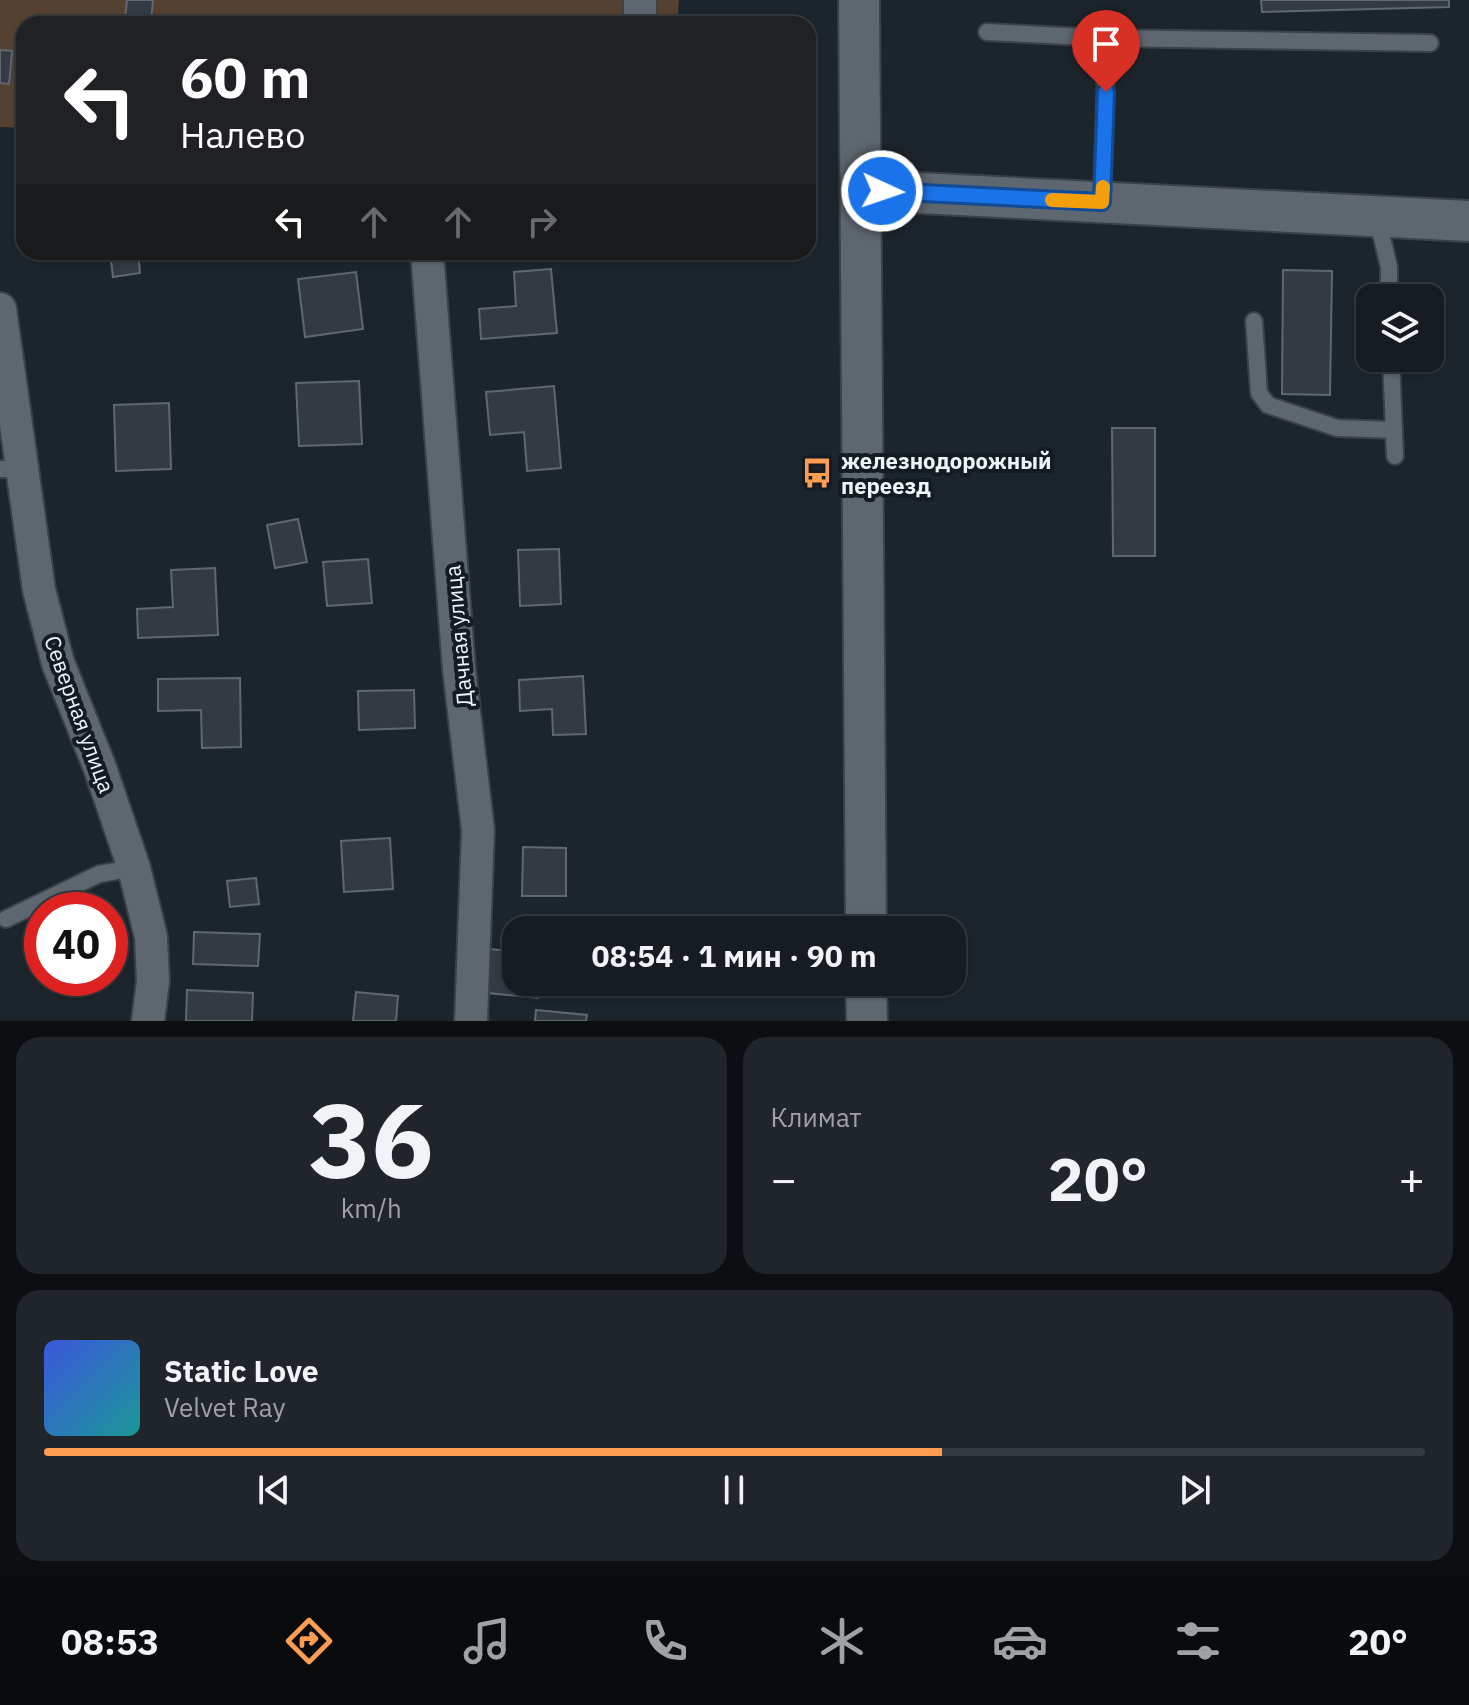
<!DOCTYPE html>
<html lang="ru">
<head>
<meta charset="utf-8">
<style>
	body { margin:0; font-family:"IBM Plex Sans",sans-serif; background:#1f252a; color:#f1f3f6; height:100vh; display:flex; flex-direction:column; font-size:30px; white-space:nowrap }
	* { box-sizing:border-box; margin:0 }
	p { font-size:26px; color:#9ea1a5 }
	.icon { flex:none; width:44px; height:44px; fill:none; stroke:currentColor; stroke-width:2; stroke-linecap:round; stroke-linejoin:round }
	.map { position:relative; height:1021px; overflow:hidden }
	.drawer { display:flex; flex-direction:column; gap:16px; padding:16px; background:#0c0f12; flex:1 }
	.drawer>* { flex:none }
	.hud { position:absolute; left:16px; top:16px; width:800px; height:244px; border-radius:24px; box-shadow:0 2px 6px #0004,0 0 0 2px #353a3f; background:#202124; color:#fff; overflow:hidden }
	.fabs { position:absolute; left:1356px; top:284px; display:grid; gap:16px }
	.fabs a { display:grid; place-items:center; width:88px; height:88px; border-radius:16px; background:#161c21; box-shadow:0 2px 6px #0004,0 0 0 2px #353a3f; font-size:40px }
	.speed { position:absolute; left:24px; top:892px; display:flex; gap:16px; font-size:40px; font-weight:700; text-align:center }
	.speed>* { display:grid; place-content:center; width:104px; height:104px; border-radius:50%; background:#161c21; box-shadow:0 2px 6px #0004,0 0 0 2px #353a3f; line-height:1 }
	.speed .limit { border:12px solid #d22; background:#fff; color:#111 }
	.pin { position:absolute; display:grid; place-items:center; width:68px; height:68px; color:#fff; margin:-82px -34px; border-radius:50% 50% 50% 0; rotate:-45deg; box-shadow:0 0 8px #0007 }
	.pin .icon { rotate:45deg }
	.me { position:absolute; width:88px; margin:-44px; rotate:93deg; stroke-linejoin:round; filter:drop-shadow(0 0 6px #0008) }
	.turn { display:flex; align-items:center; gap:28px; height:168px; padding:0 32px; font-size:36px }
	.turn .icon { width:104px; height:104px; stroke-width:2.5 }
	.turn b { display:block; font-size:56px; line-height:68px }
	.lanes { display:flex; align-items:center; height:76px; padding:0 32px; background:#0003; justify-content:center; gap:40px; direction:ltr }
	.lanes .off { opacity:.35 }
	.big { font-size:60px; font-weight:700; line-height:1.1 }
	.drawer .widget { flex:1; display:flex; flex-direction:column; justify-content:center; gap:12px; min-width:0; padding:0 28px; border-radius:24px; background:#1f252a }
	.drawer .dial { align-items:center; gap:0 }
	.dial b { font-size:104px; line-height:1 }
	.song { display:flex; align-items:center; gap:24px }
	.cover { width:96px; height:96px; border-radius:12px; background:linear-gradient(135deg,hsl(230 70% 55%),hsl(180 70% 35%)) }
	.played { height:8px; border-radius:4px; background:linear-gradient(90deg,#fc9d52 65%,#353a3f 65%) }
	.keys { display:flex; justify-content:space-around; direction:ltr }
	.heat { display:flex; justify-content:space-between; align-items:center; font-size:44px; direction:ltr }
	.drawer .tiles { flex:1; display:grid; gap:16px; grid-template-columns:1fr 1fr }
	.widget:last-child { grid-column:span 2 }
	.trip { position:absolute; left:502px; top:916px; width:464px; height:80px; border-radius:24px; background:#161c21; box-shadow:0 2px 6px #0004,0 0 0 2px #353a3f; font-weight:700; line-height:80px; text-align:center }
	.menu { display:flex; height:128px; justify-content:space-around; align-items:center; background:#090b0d; color:#9ea1a5 }
	.menu .icon { width:56px; height:56px }
	.menu .current { color:#fc9d52 }
	.menu b { font-size:36px; color:#f1f3f6 }
	.map>svg:first-child { display:block }
	.green { fill:#564131 }
	.building { fill:#333a43; stroke:#5f6771; stroke-width:2 }
	.lines { fill:none; stroke-linecap:round; stroke-linejoin:round }
	.service-casing { stroke:#3a4147; stroke-width:20 }
	.minor-casing { stroke:#3a4147; stroke-width:36 }
	.tertiary-casing { stroke:#3a4147; stroke-width:44 }
	.service { stroke:#5e666f; stroke-width:16 }
	.minor { stroke:#5e666f; stroke-width:32 }
	.tertiary { stroke:#5e666f; stroke-width:40 }
	.route-casing { stroke:#114b97; stroke-width:20 }
	.route { stroke:#1a73e8; stroke-width:14 }
	.slow { stroke:#f59e0b; stroke-width:14 }
	.labels { text-anchor:middle; dominant-baseline:central; stroke-width:8; stroke-linejoin:round; paint-order:stroke }
	.poi-label { font-size:22px; font-weight:bold; fill:#eff4f9; stroke:#141b23; text-anchor:start }
	.street-label { font-size:22px; fill:#eff4f9; stroke:#141b23 }
</style>
</head>
<body>
<div class="map">
<svg width="1469" height="1021" viewBox="0 0 1469 1021">
	<rect width="100%" height="100%" fill="#1d252c"/>
	<path class="green" d="M0 0H679L677 24H24V128L0 127Z"/>
	<g class="building">
		<path d="M127 0H153L151 21 125 19Z"/>
		<path d="M1261 0H1449V7L1262 12Z"/>
		<path d="M0 50 12 51 9 84 0 83Z"/>
		<path d="M17 184H24V206L16 205Z"/>
		<path d="M110 252H138L140 273 113 277Z"/>
		<path d="M200 252H271L200 255Z"/>
		<path d="M551 269 557 333 481 339 479 309 516 306 514 272Z"/>
		<path d="M1283 270 1332 271 1330 395 1282 394Z"/>
		<path d="M356 272 363 329 305 337 298 279Z"/>
		<path d="M359 381 362 444 299 446 296 383Z"/>
		<path d="M554 386 561 468 527 471 524 432 490 435 486 392Z"/>
		<path d="M169 403 171 469 116 471 114 405Z"/>
		<path d="M1112 428H1155V556H1113Z"/>
		<path d="M298 519 307 562 275 568 267 525Z"/>
		<path d="M559 549 561 604 520 606 518 550Z"/>
		<path d="M368 559 372 603 327 606 323 562Z"/>
		<path d="M215 568 218 635 138 638 137 609 173 607 171 570Z"/>
		<path d="M583 676 586 734 553 735 552 709 520 711 519 680Z"/>
		<path d="M240 678 241 747 202 748 201 710 158 711V679Z"/>
		<path d="M414 690 415 728 359 730 358 691Z"/>
		<path d="M390 838 393 889 344 892 341 841Z"/>
		<path d="M523 847 566 848V896H522Z"/>
		<path d="M256 878 259 904 230 907 227 881Z"/>
		<path d="M194 932 260 934 258 966 193 964Z"/>
		<path d="M490 949 516 952V982H540L538 998 488 993Z"/>
		<path d="M187 990 253 993 252 1021H186Z"/>
		<path d="M356 992 398 996 396 1021H353Z"/>
		<path d="M536 1010 587 1015 586 1021H535Z"/>
	</g>
	<g class="lines">
		<g class="service-casing">
			<g id="service">
				<path d="M987 32 1107 38 1430 43"/>
				<path d="M1102 201 1107 38"/>
				<path d="M1377 217 1389 267V298"/>
				<path d="M1254 321 1259 393 1268 405 1337 428 1394 430"/>
				<path d="M1391 358 1395 456"/>
				<path d="M0 469 24 470"/>
				<path d="M6 919 99 874 134 868"/>
			</g>
		</g>
		<g class="minor-casing">
			<g id="minor">
				<path d="M640 24V0"/>
				<path d="M427 252 459 669 478 830 471 1021"/>
				<path d="M0 309 39 590 58 663 100 768 134 868 151 937 153 981 148 1021"/>
			</g>
		</g>
		<g class="tertiary-casing">
			<g id="tertiary">
				<path d="M859 0 866 930"/>
				<path d="M860 190 1469 221"/>
				<path d="M866 982 867 1021"/>
			</g>
		</g>
		<use href="#service" class="service"/>
		<use href="#minor" class="minor"/>
		<use href="#tertiary" class="tertiary"/>
	</g>
	<g class="lines">
		<g class="route-casing">
			<path id="route" d="M882 191 1102 202 1106 92"/>
		</g>
		<use href="#route" class="route"/>
		<path class="slow" d="M1052 200 1102 202 1103 187"/>
	</g>
	<defs>
		<g id="bus-bare" transform="scale(2.4)"><path d="M-5-6H5V4H4V6H2V4H-2V6H-4V4H-5ZM-3.5-4V0h7V-4ZM-3.5 1.2v1.5H-2V1.2ZM2 1.2v1.5H3.5V1.2Z" fill="#fc9d52" stroke="#141b23" stroke-width="2.5" paint-order="stroke"/></g>
	</defs>
	<g fill-rule="evenodd">
		<use href="#bus-bare" x="817" y="473"/>
	</g>
	<g class="labels">
		<g class="poi-label">
			<text x="841" y="460">железнодорожный<tspan x="841" dy="25">переезд</tspan></text>
		</g>
		<g class="street-label">
			<text transform="translate(458 636) rotate(-95)">Дачная улица</text>
			<text transform="translate(80 714) rotate(70)">Северная улица</text>
		</g>
	</g>
</svg>
<div class="fabs">
<a><svg class="icon" aria-label="layers" viewBox="0 0 24 24"><path d="M12 4l9 5-9 5-9-5zM3 14l9 5 9-5"/></svg></a>
</div>
<div class="speed"><div class="limit">40</div></div>
<div class="pin" style="left:1106px;top:92px;background:#d93025"><svg class="icon" aria-label="arrive" viewBox="0 0 24 24"><path d="M6 21V4h12l-3 4 3 4H6"/></svg></div>
<svg class="me" style="left:882px;top:191px" viewBox="-20 -20 40 40"><circle r="17" fill="#1a73e8" stroke="#fff" stroke-width="3"/><path d="M0-11L8 9 0 5-8 9z" fill="#fff"/></svg>
<div class="trip">08:54 · 1 мин · 90 m</div>
<div class="hud">
<div class="turn"><svg class="icon" aria-label="left" viewBox="0 0 24 24"><path d="M17 20v-9H6M10 6l-5 5 5 5"/></svg><div><b>60 m</b>Налево</div></div>
<div class="lanes"><svg class="icon" aria-label="left" viewBox="0 0 24 24"><path d="M17 20v-9H6M10 6l-5 5 5 5"/></svg><svg class="icon off" aria-label="ahead" viewBox="0 0 24 24"><path d="M12 20V5M6 11l6-6 6 6"/></svg><svg class="icon off" aria-label="ahead" viewBox="0 0 24 24"><path d="M12 20V5M6 11l6-6 6 6"/></svg><svg class="icon off" aria-label="right" viewBox="0 0 24 24"><path d="M7 20v-9h11M14 6l5 5-5 5"/></svg></div>
</div>
</div>
<section class="drawer">
<div class="tiles">
<div class="widget dial"><b>36</b><p>km/h</p></div>
<div class="widget"><p>Климат</p>
<div class="heat"><a>−</a><b class="big">20°</b><a>+</a></div>
</div>
<div class="widget">
<div class="song"><i class="cover"></i><div><b>Static Love</b><p>Velvet Ray</p></div></div>
<div class="played"></div>
<div class="keys"><svg class="icon" aria-label="previous" viewBox="0 0 24 24"><path d="M18 5L8 12l10 7zM5 5v14"/></svg><svg class="icon" aria-label="pause" viewBox="0 0 24 24"><path d="M8 5v14M16 5v14"/></svg><svg class="icon" aria-label="next" viewBox="0 0 24 24"><path d="M6 5l10 7-10 7zM19 5v14"/></svg></div>
</div>
</div>
</section>
<nav class="menu">
<b>08:53</b>
<svg class="icon current" aria-label="directions" viewBox="0 0 24 24"><path d="M12 3l9 9-9 9-9-9zM9 14v-3h6M13 9l2 2-2 2"/></svg>
<svg class="icon" aria-label="music" viewBox="0 0 24 24"><path d="M9 18V5l10-2v13"/><circle cx="6" cy="18" r="3"/><circle cx="16" cy="16" r="3"/></svg>
<svg class="icon" aria-label="phone" viewBox="0 0 24 24"><path d="M5 4h4l2 5-3 2q2 4 5 5l2-3 5 2v4C11 20 4 13 5 4z"/></svg>
<svg class="icon" aria-label="climate" viewBox="0 0 24 24"><path d="M12 3v18M4 7l16 10M4 17L20 7"/></svg>
<svg class="icon" aria-label="car" viewBox="0 0 24 24"><path d="M5 17H2v-5l4-1 3-4h7l3 4 3 1v5h-3M9 17h6M6 11h13"/><circle cx="7" cy="17" r="2"/><circle cx="17" cy="17" r="2"/></svg>
<svg class="icon" aria-label="filters" viewBox="0 0 24 24"><path d="M4 7h16M4 17h16"/><circle cx="9" cy="7" r="2"/><circle cx="15" cy="17" r="2"/></svg>
<b>20°</b>
</nav>
</body>
</html>
